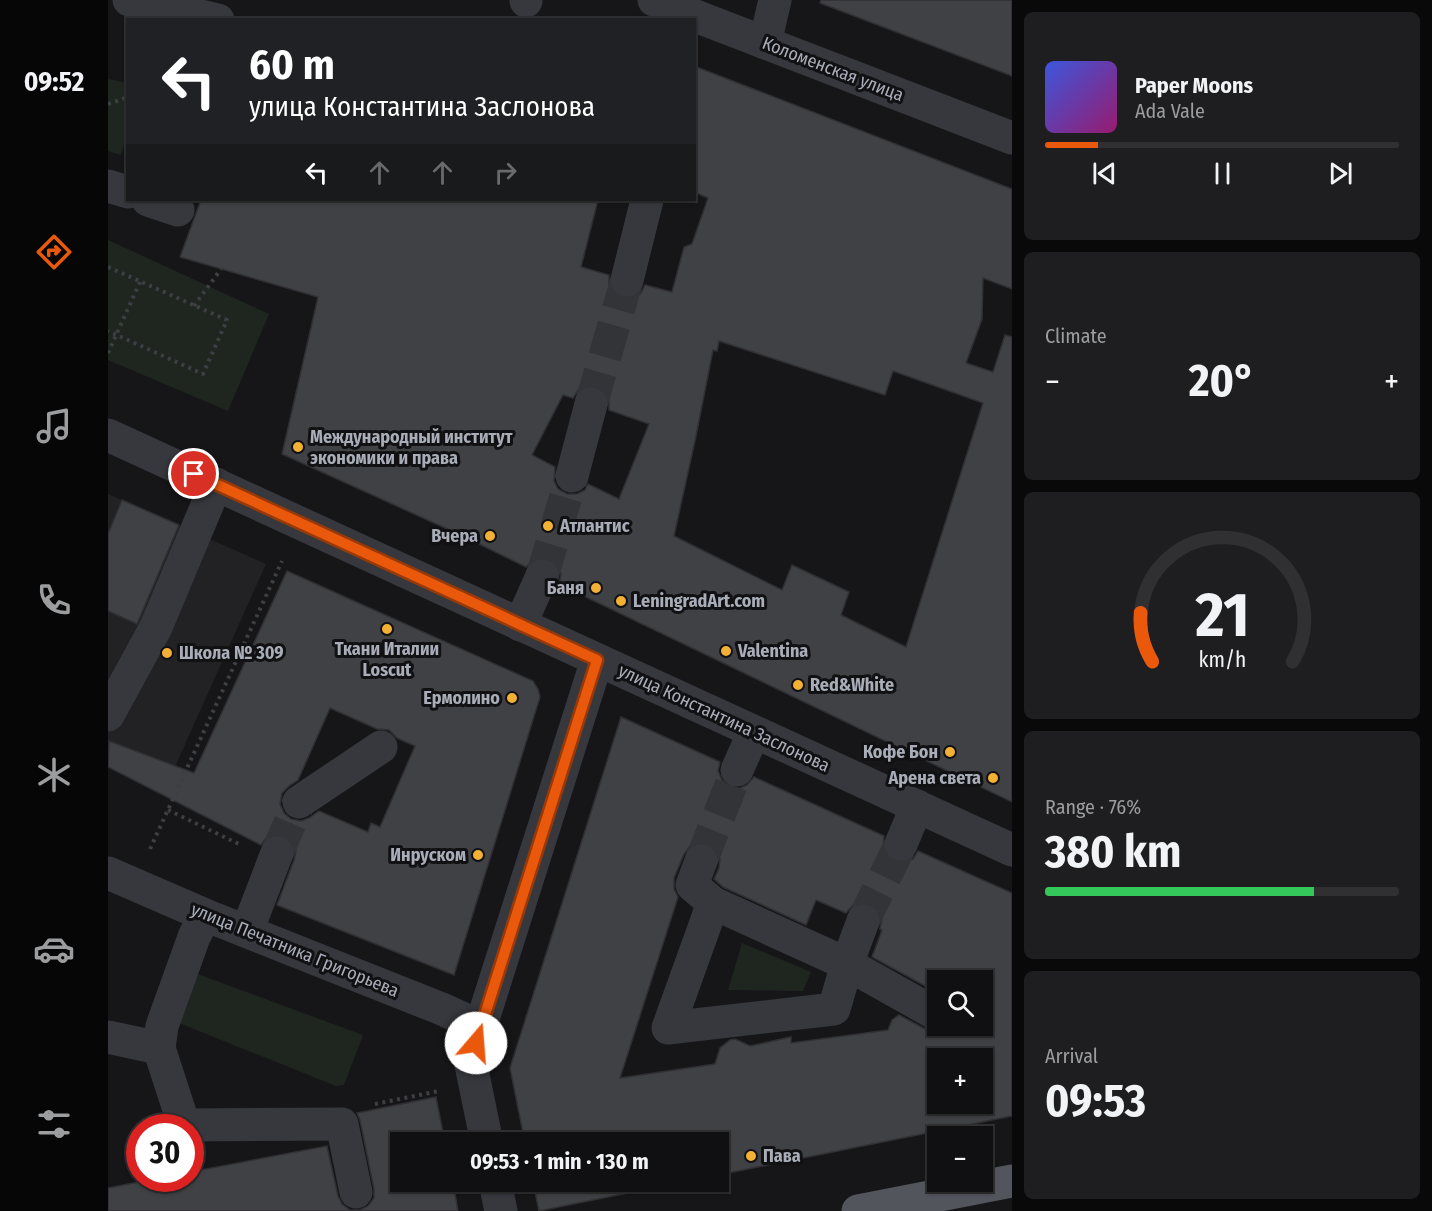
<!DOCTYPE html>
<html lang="en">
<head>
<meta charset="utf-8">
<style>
	body { margin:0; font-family:"Fira Sans Condensed",sans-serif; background:#1e1e20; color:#f1f3f6; height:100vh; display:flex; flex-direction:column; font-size:22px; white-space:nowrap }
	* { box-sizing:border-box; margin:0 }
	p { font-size:20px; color:#9c9d9f }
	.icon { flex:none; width:33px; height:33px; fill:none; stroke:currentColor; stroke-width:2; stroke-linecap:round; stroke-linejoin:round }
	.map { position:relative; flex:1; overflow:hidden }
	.drawer { display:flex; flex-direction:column; gap:12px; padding:12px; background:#09090a; width:420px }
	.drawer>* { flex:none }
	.banner { position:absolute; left:18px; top:18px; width:570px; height:183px; border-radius:0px; box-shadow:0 2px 4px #0004,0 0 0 2px #303032; background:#202124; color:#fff; overflow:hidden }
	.buttons { position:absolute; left:819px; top:970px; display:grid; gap:12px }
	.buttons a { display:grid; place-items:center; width:66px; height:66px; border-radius:0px; background:#101012; box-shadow:0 2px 4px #0004,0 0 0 2px #303032; font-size:30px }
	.speed { position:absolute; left:18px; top:1114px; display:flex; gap:12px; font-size:30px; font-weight:700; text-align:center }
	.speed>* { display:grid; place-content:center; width:78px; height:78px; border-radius:50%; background:#101012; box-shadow:0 2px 4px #0004,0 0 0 2px #303032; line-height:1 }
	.speed .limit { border:9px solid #d22; background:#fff; color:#111 }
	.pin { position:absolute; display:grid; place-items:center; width:51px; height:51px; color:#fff; margin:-26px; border:3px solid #fff; border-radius:50%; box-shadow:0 2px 6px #0007 }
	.me { position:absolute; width:66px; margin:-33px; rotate:18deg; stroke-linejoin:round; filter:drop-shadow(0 0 4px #0008) }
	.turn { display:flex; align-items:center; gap:21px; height:126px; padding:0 24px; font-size:27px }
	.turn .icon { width:78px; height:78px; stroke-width:2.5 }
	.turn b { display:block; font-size:42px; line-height:51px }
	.lanes { display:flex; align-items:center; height:57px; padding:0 24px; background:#0003; justify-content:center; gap:30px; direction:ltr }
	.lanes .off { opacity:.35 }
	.big { font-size:45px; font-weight:700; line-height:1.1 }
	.drawer .card { flex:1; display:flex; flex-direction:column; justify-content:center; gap:9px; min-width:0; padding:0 21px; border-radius:9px; background:#1e1e20 }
	.drawer .dial { align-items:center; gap:0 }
	.dial svg { height:156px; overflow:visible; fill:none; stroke:#303032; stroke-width:7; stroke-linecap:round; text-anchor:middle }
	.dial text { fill:#f1f3f6; stroke:none }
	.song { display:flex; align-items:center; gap:18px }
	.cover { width:72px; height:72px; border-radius:9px; background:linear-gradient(135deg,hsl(230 70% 55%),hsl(320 70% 35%)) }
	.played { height:6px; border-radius:3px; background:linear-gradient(90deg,#ea580c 15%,#303032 15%) }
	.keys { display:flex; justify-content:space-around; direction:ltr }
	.heat { display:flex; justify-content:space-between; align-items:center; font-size:33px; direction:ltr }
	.charge { height:9px; border-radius:4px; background:linear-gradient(90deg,#34c759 76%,#303032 0) }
	.trip { position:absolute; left:282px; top:1132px; width:339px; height:60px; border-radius:0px; background:#101012; box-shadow:0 2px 4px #0004,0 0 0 2px #303032; font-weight:700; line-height:60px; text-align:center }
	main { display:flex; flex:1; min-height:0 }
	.tabs { display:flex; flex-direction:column; width:108px; justify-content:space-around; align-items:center; background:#060607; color:#9c9d9f }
	.tabs .icon { width:42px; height:42px }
	.tabs .current { color:#ea580c }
	.tabs b { font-size:27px; color:#f1f3f6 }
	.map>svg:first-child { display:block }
	.built { fill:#222225 }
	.green { fill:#1e261f }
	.building { fill:#404145; stroke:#303034; stroke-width:1.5; fill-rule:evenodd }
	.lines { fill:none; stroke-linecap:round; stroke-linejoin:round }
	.minor-tunnel { stroke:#333438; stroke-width:33; stroke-dasharray:33 16; stroke-linecap:butt }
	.path { stroke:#3d3f44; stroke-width:4; stroke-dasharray:3 4.5; stroke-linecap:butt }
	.minor { stroke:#37383d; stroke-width:33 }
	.major { stroke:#53555c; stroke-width:33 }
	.route-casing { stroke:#983908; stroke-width:15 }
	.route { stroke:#ea580c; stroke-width:10 }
	.poi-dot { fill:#f2b134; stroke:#111113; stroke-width:2 }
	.labels { text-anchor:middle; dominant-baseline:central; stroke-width:6; stroke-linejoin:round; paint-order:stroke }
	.street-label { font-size:18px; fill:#a8adb8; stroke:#111113 }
	.poi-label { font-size:18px; font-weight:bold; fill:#a8adb8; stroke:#111113; text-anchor:start }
</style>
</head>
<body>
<main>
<nav class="tabs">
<b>09:52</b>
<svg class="icon current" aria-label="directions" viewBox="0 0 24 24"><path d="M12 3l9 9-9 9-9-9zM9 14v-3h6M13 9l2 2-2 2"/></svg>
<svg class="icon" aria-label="music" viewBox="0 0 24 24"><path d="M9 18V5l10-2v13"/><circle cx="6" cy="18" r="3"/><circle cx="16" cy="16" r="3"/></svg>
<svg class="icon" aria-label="phone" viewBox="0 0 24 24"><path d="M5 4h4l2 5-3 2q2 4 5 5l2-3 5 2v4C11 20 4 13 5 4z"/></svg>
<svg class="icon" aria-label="climate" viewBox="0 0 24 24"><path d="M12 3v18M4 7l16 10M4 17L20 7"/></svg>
<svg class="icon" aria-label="car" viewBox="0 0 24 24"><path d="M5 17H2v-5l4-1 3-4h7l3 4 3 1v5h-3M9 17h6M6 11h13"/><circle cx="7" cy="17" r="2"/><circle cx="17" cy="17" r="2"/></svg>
<svg class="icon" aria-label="filters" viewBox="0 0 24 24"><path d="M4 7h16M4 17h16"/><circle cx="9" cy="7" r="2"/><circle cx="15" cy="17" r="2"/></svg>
</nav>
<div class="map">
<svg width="904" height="1211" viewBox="0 0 904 1211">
	<rect width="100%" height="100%" fill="#161618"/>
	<path class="built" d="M0 494 158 564 66 769 3 743 0 751Z"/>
	<g class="green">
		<path d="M0 79 19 83V134L13 155 0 151Z"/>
		<path d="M0 240 161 314 120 411 0 360Z"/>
		<path d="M634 943 703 972 695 991 620 990Z"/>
		<path d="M84 972 255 1035 236 1085 228 1086 66 1021Z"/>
	</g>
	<g class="building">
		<path d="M713 0H904V76L712 3Z"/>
		<path d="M586 66 904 189V289L875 278 874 319 858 363 885 372 897 335 904 337V802L451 584 453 574 449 565 442 559 432 557 424 561 418 567 357 537 174 454 210 297 72 257 93 200H490L473 267 501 275V286L506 293 514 298H525L533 293 537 285 564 292 576 247 584 244 600 198 586 192ZM611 341 777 395 785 371 875 403 798 647 733 615 741 592 684 565 674 590 566 536 588 436 605 350 609 351ZM478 386H487L497 391 501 400V410L541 424 511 499 480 484 477 490 469 494H459L450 489 446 481 447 467 424 455 455 395 465 398 470 390Z"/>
		<path d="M14 500 71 525 29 624 0 611V534Z"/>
		<path d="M179 571 425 681 430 689 432 697 346 975 169 905 186 860 188 851 184 842 176 836 166 835 158 838 153 845 0 767 1 741 86 773ZM222 708 269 729 281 730 289 738 307 746 272 827 263 823 260 832 211 811 201 818 193 821 183 819 176 813 172 804 174 793 181 786 190 780Z"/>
		<path d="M513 717 612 762 610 771 614 780 622 787 630 789 639 785 646 777 776 836 775 847 778 856 785 861 796 862 805 859 810 851 904 893V1116L610 1175V1143H417L402 1068ZM591 842 600 844 608 850 612 859 611 868 606 879 615 887 698 925 708 900 738 913 744 906 751 903 762 904 770 910 774 918 772 929 774 930 764 957 830 993V981H874V1026H845L839 1031 830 1034 821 1031 791 1015 784 1020 780 1030 683 1043V1037L642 1046 627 1039 622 1040 612 1048 607 1064 512 1078 570 897 566 889V878L576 854 582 846ZM830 1059H874V1104H830Z"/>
		<path d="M328 1097 337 1143H292V1182H345L350 1211H0V1188L46 1179H82V1172L219 1146 230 1196 234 1204 242 1210H252L260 1206 266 1198V1189L252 1120 249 1113Z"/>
		<path d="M425 1182H574L431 1211Z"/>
	</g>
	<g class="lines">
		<g class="minor-tunnel">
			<path d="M483 404 519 280"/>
			<path d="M434 576 464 476"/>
			<path d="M169 853 191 802"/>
			<path d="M593 861 629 770"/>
			<path d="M755 921 793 844"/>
		</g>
		<g class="path">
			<path d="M0 104 20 97"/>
			<path d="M0 267 119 320 95 374 0 331"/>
			<path d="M86 306 113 269"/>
			<path d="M0 353 32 282"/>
			<path d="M60 810 133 845"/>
			<path d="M42 849 174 561"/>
			<path d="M267 1104 331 1091"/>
		</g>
		<g class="minor">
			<path d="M21 0 110 20"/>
			<path d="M546 0 904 138"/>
			<path d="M418 1V0"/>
			<path d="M657 43 667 0"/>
			<path d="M0 186 20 192"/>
			<path d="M40 200 70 210"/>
			<path d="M519 280 539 200"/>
			<path d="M0 435 904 850"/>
			<path d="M464 476 483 404"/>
			<path d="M412 625 434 576"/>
			<path d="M0 715 48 627 108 484"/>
			<path d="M629 770 646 732"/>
			<path d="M191 802 273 747"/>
			<path d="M793 844 809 806"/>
			<path d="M593 861 584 885 605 903 739 964 830 1015"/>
			<path d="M0 873 97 915 334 1009 373 1027"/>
			<path d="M605 903 560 1028 726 1009 739 964 755 921"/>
			<path d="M97 915 86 937 54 1026 51 1048 76 1125 234 1124 248 1192"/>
			<path d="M139 931 169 853"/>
			<path d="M0 1037 51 1048"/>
			<path d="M379 1143 362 1060 489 660"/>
			<path d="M387 1182 393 1211"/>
		</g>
		<path class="major" d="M750 1211 904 1181"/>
	</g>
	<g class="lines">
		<g class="route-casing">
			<path id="route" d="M86 474 489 660 368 1043"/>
		</g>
		<use href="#route" class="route"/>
	</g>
	<g class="poi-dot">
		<circle cx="190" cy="447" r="6"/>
		<circle cx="440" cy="526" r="6"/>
		<circle cx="382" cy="536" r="6"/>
		<circle cx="488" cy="588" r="6"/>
		<circle cx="513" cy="601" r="6"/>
		<circle cx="279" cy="629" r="6"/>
		<circle cx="618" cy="651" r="6"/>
		<circle cx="59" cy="653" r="6"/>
		<circle cx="690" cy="685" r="6"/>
		<circle cx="404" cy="698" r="6"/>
		<circle cx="842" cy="752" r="6"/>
		<circle cx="885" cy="778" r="6"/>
		<circle cx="370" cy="855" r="6"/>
		<circle cx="643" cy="1156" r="6"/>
	</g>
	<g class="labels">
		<g class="street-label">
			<text transform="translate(725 69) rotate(21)">Коломенская улица</text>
			<text transform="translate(616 718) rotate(25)">улица Константина Заслонова</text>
			<text transform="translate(187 950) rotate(22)">улица Печатника Григорьева</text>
		</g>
		<g class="poi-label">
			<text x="202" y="437">Международный институт<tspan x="202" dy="21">экономики и права</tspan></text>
			<text x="452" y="526">Атлантис</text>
			<text x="370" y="536" text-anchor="end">Вчера</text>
			<text x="476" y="588" text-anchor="end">Баня</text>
			<text x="525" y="601">LeningradArt.com</text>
			<text x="279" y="649" text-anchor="middle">Ткани Италии<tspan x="279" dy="21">Loscut</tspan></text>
			<text x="630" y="651">Valentina</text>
			<text x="71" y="653">Школа № 309</text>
			<text x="702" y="685">Red&amp;White</text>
			<text x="392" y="698" text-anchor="end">Ермолино</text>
			<text x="830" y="752" text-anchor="end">Кофе Бон</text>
			<text x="873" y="778" text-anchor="end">Арена света</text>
			<text x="358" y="855" text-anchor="end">Инруском</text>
			<text x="655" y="1156">Пава</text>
		</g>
	</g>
</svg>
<div class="buttons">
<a><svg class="icon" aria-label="search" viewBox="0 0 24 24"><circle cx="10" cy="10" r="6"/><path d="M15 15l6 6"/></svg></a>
<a>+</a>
<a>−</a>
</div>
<div class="speed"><div class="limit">30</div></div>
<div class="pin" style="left:86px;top:474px;background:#d93025"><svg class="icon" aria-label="arrive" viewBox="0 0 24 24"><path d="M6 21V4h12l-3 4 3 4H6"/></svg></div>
<svg class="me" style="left:368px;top:1043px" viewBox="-20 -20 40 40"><circle r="19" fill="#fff"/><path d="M0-13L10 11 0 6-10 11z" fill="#ea580c"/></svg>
<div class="trip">09:53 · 1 min · 130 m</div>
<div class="banner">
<div class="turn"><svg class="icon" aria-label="left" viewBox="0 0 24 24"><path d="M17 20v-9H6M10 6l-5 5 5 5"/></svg><div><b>60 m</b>улица Константина Заслонова</div></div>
<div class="lanes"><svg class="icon" aria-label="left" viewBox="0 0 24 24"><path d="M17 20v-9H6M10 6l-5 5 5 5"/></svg><svg class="icon off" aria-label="ahead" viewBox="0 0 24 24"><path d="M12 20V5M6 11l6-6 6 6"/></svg><svg class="icon off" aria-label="ahead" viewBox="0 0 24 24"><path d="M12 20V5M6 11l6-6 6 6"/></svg><svg class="icon off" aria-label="right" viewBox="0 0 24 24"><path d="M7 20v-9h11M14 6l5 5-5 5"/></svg></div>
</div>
</div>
<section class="drawer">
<div class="card">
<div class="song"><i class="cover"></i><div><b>Paper Moons</b><p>Ada Vale</p></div></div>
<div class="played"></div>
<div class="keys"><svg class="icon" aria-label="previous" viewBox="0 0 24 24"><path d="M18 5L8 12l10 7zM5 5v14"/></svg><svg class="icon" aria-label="pause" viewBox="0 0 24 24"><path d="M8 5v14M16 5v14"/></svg><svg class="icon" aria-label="next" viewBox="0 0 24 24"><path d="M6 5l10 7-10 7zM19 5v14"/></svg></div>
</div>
<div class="card"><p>Climate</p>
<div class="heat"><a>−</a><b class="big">20°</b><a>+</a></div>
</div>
<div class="card dial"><svg viewBox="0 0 100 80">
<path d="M14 69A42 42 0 1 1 86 69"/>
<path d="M14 69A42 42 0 0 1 8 44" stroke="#ea580c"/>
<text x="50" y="56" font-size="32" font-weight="700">21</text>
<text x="50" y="72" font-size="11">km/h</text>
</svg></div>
<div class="card"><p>Range · 76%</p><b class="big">380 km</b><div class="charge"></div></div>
<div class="card"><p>Arrival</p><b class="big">09:53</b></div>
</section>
</main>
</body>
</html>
